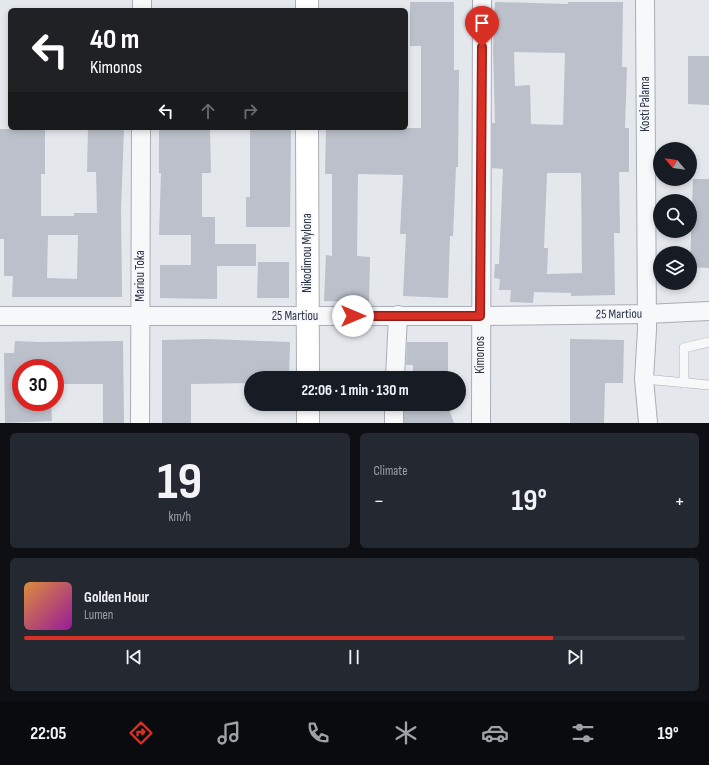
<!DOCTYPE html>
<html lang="en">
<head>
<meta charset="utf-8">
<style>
	body { margin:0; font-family:"Sofia Sans Condensed",sans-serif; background:#242831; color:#f1f3f6; height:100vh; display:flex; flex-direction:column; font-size:15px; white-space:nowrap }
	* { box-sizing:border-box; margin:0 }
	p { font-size:13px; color:#9ea1a6 }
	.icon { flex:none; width:22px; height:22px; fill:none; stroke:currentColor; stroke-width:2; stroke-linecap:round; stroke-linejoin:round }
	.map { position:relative; height:423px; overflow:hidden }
	.side { display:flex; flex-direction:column; gap:10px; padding:10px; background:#0d0f14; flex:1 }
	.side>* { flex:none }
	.banner { position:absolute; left:8px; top:8px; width:400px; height:122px; border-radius:6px; box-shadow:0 2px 6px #0003; background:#202124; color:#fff; overflow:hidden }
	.needle { width:26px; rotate:299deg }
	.fabs { position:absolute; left:653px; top:142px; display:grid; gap:8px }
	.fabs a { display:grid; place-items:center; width:44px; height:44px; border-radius:50%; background:#171b24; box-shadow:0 2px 6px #0003; font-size:20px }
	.speed { position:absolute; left:12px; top:359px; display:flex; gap:8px; font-size:20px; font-weight:700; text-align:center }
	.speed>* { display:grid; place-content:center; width:52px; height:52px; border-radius:50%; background:#171b24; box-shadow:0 2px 6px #0003; line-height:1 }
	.speed .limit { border:6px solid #d22; background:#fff; color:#111 }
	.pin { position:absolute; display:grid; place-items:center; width:34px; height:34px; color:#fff; margin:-41px -17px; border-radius:50% 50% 50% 0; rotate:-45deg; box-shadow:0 0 4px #0007 }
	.pin .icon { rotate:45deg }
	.me { position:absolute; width:44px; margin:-22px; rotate:90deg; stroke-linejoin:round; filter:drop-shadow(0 0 3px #0008) }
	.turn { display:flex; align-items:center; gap:14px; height:84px; padding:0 16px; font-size:18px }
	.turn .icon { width:52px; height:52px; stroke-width:2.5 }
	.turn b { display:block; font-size:28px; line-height:34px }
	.lanes { display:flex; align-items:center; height:38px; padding:0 16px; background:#0003; justify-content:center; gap:20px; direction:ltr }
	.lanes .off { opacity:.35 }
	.big { font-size:30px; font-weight:700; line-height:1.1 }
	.side .tile { flex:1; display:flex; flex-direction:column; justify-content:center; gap:6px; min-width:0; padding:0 14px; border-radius:6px; background:#242831 }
	.side .dial { align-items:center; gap:0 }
	.dial b { font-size:52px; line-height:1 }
	.song { display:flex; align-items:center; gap:12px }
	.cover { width:48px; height:48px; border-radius:6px; background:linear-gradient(135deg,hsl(30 70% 55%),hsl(300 70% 35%)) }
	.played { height:4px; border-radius:2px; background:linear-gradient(90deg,#d93025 80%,#363941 80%) }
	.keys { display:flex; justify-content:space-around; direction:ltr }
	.heat { display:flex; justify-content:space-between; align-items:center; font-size:22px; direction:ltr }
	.side .tiles { flex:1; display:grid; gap:10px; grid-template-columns:1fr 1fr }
	.tile:last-child { grid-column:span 2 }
	.trip { position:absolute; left:244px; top:371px; width:222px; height:40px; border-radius:20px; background:#171b24; box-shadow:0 2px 6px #0003; font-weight:700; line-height:40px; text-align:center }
	.menu { display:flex; height:64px; justify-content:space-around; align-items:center; background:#090b0e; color:#9ea1a6 }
	.menu .icon { width:28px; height:28px }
	.menu .active { color:#d93025 }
	.menu b { font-size:18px; color:#f1f3f6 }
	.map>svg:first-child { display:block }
	.building { fill:#bbc0ca; fill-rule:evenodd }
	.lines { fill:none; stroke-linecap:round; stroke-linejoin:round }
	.lane-casing { stroke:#a9aeb7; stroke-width:10 }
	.street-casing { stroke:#a9aeb7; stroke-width:20 }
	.secondary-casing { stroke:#a9aeb7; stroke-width:24 }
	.lane { stroke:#f7f8fa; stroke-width:9 }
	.street { stroke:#f7f8fa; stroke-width:18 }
	.secondary { stroke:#fff; stroke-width:22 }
	.route-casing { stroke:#8d1f18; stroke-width:10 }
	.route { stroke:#d93025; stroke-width:7 }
	.labels { text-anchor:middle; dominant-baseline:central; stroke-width:3; stroke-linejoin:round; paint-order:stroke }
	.street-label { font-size:13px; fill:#2b3445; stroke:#f4f6f9 }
</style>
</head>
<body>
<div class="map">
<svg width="709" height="423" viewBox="0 0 709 423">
	<rect width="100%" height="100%" fill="#e4e7ec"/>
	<g class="building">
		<path d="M410 2H454V70H459L458 167H456L453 236H450L448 298 403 296 406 234H400L403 175 358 174 357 256 370 257 369 302 324 301 326 255 332 256V174H325L326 128H421V46H410Z"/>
		<path d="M495 2 568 4V2H623L622 67H627L625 128H629V172H619L620 233H614L615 295 571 296V293L534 292 533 303 510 302 511 290H499L500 279 494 278 495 264H499L503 169 492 168V123H495L493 48ZM514 52 565 53 563 125 531 124 530 85 515 86ZM547 173H581L582 273 547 274 548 248H544Z"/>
		<path d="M688 56H709V105L688 104Z"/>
		<path d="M88 128 124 129 121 209 122 297H12L13 276H4V239H0V129H45V174H41V216H74V213H97L96 172H87ZM48 235H78L77 279 47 278Z"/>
		<path d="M250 128H291L290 227H246V197H250Z"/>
		<path d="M159 129H210L211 173H202V217H215V244H256V266H217V299L160 298V265H191V235H159L161 173H159Z"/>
		<path d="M693 179H709V268L690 267Z"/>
		<path d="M258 262H289V298H257Z"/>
		<path d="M208 339 290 342 289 378H251V383L191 384V423H162V340Z"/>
		<path d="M570 339 624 340 623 383H605L604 423H570Z"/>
		<path d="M15 341 39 342 123 341 124 423H103V384H55V368H21V402H51L52 421 5 423 4 353H14Z"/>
		<path d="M407 342H448V378H413V365H406Z"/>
		<path d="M413 405 448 407 454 423H404V407H413Z"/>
	</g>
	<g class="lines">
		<g class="lane-casing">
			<g id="lane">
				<path d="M644 379 709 385"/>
				<path d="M684 383V348L709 342"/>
			</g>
		</g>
		<g class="street-casing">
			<g id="street">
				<path d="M645 0 647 330 644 379 648 423"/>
				<path d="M142 10V0"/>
				<path d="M0 316H480L646 314 709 311"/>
				<path d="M395 378 398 315"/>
				<path d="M140 423 141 128"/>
				<path d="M394 423V404"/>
				<path d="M481 423 482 0"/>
			</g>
		</g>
		<g class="secondary-casing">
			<g id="secondary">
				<path d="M307 0V10"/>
				<path d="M307 128 308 378"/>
				<path d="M308 423V404"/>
			</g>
		</g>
		<use href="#lane" class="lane"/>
		<use href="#street" class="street"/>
		<use href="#secondary" class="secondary"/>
	</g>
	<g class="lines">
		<g class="route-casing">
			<path id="route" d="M353 316H480L482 47"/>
		</g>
		<use href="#route" class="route"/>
	</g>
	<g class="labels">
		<g class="street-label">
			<text transform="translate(645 104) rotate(-90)">Kosti Palama</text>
			<text transform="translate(307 253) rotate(-90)">Nikodimou Mylona</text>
			<text transform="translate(140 276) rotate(-90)">Mariou Toka</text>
			<text transform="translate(619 314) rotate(-1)">25 Martiou</text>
			<text x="295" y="316">25 Martiou</text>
			<text transform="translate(480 355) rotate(-90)">Kimonos</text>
		</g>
	</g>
</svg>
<div class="fabs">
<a><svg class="needle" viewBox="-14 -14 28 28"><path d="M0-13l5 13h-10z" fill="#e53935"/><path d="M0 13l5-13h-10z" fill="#9ea1a6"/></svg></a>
<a><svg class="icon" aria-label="search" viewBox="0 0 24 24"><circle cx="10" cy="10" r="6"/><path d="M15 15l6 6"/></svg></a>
<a><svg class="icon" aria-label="layers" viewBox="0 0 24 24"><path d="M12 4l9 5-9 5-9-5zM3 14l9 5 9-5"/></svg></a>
</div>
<div class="speed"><div class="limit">30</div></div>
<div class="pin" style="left:482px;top:47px;background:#d93025"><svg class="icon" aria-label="arrive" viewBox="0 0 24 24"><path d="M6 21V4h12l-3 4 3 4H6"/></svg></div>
<svg class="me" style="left:353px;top:316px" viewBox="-20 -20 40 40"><circle r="19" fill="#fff"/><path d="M0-13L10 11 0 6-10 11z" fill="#d93025"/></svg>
<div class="trip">22:06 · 1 min · 130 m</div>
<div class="banner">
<div class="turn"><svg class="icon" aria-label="left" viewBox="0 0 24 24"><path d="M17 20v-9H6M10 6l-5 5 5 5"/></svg><div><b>40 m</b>Kimonos</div></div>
<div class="lanes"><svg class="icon" aria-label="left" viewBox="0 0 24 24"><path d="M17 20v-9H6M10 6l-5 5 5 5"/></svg><svg class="icon off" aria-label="ahead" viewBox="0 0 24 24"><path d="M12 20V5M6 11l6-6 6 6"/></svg><svg class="icon off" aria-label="right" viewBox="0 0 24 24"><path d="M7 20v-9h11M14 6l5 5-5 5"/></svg></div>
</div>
</div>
<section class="side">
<div class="tiles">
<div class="tile dial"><b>19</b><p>km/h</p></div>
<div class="tile"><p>Climate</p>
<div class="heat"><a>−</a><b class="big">19°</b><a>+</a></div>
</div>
<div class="tile">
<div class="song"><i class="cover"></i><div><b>Golden Hour</b><p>Lumen</p></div></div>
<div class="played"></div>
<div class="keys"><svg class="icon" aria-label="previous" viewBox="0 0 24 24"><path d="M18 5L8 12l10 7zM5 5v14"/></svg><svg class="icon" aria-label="pause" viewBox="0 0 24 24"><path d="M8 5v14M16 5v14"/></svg><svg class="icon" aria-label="next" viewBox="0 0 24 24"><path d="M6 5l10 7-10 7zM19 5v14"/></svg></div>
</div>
</div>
</section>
<nav class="menu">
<b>22:05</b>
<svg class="icon active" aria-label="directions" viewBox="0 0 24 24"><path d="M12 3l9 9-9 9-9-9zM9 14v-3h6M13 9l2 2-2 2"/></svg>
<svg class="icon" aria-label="music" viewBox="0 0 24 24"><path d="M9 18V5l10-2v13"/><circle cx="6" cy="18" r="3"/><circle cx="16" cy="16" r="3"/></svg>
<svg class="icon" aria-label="phone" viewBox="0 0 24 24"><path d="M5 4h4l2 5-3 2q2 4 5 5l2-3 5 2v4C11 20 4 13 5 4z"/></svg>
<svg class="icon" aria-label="climate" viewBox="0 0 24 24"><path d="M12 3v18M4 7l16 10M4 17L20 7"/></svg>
<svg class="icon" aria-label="car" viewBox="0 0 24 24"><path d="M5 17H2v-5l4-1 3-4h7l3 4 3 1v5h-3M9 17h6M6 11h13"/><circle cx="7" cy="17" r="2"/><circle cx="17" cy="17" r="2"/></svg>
<svg class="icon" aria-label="filters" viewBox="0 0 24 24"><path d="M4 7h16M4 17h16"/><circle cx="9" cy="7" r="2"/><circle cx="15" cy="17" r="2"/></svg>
<b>19°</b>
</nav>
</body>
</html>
